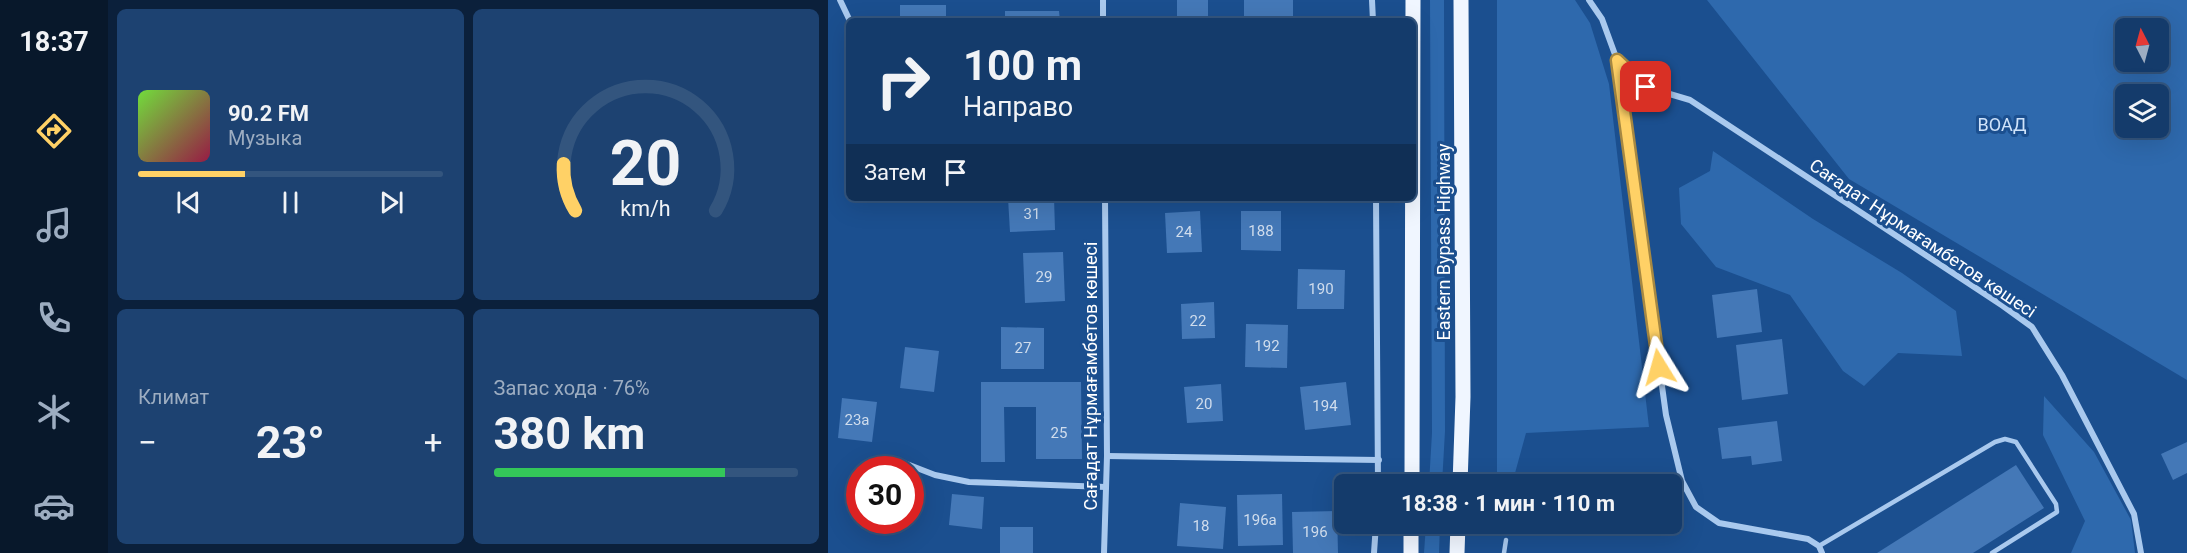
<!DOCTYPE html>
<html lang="ru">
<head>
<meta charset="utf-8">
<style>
	body { margin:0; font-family:Roboto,sans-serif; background:#1d4271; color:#f1f3f6; height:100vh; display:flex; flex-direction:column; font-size:22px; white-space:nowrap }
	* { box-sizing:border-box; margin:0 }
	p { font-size:20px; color:#9dadc1 }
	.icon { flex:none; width:33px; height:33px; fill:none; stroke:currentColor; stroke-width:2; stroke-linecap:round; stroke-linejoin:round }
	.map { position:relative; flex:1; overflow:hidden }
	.drawer { display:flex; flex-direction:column; gap:9px; padding:9px; background:#0b203b; width:720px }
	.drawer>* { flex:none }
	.banner { position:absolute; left:18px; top:18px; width:570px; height:183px; border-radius:9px; box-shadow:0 6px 24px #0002,0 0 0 2px #33557e; background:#143b6b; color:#f1f3f6; overflow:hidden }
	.needle { width:39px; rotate:354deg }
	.fabs { position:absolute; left:1287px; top:18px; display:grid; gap:12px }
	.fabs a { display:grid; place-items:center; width:54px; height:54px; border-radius:9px; background:#143b6b; box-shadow:0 6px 24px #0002,0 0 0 2px #33557e; font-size:30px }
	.speed { position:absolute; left:18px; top:456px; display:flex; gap:12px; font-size:30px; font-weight:700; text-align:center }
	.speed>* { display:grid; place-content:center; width:78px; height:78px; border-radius:50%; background:#143b6b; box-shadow:0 6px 24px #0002,0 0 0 2px #33557e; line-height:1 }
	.speed .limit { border:9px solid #d22; background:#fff; color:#111 }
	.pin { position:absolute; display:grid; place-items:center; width:51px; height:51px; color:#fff; margin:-26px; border-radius:12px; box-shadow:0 3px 9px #0006 }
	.me { position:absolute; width:66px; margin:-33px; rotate:352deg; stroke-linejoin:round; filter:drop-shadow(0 0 4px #0008) }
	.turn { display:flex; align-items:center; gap:21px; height:126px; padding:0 18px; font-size:27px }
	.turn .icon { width:78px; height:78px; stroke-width:2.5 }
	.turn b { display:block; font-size:42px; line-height:51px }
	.then { display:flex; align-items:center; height:57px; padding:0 18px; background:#0003; gap:12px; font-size:22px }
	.big { font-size:45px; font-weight:700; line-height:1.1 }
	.drawer .widget { flex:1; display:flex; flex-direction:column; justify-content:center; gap:9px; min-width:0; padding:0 21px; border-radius:9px; background:#1d4271 }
	.drawer .dial { align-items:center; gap:0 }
	.dial svg { height:156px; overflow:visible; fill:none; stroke:#33557e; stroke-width:7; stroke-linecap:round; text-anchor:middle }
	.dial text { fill:#f1f3f6; stroke:none }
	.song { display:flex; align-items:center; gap:18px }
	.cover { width:72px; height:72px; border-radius:9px; background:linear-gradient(135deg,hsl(100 70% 55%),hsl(340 70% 35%)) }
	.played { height:6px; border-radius:3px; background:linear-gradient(90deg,#ffd166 35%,#33557e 35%) }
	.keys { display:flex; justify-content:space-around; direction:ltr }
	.heat { display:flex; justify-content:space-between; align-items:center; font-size:33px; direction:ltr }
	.charge { height:9px; border-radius:4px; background:linear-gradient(90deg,#34c759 76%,#33557e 0) }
	.drawer .tiles { flex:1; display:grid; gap:9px; grid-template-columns:repeat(2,1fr) }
	.trip { position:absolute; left:506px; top:474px; width:348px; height:60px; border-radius:9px; background:#143b6b; box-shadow:0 6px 24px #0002,0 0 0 2px #33557e; font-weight:700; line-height:60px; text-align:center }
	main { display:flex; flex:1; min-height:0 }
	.tabs { display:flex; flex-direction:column; width:108px; justify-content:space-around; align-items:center; background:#08182b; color:#9dadc1 }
	.tabs .icon { width:42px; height:42px }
	.tabs .current { color:#ffd166 }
	.tabs b { font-size:27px; color:#f1f3f6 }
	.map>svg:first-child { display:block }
	.green { fill:#2e69ad; fill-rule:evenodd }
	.building { fill:#4478b7 }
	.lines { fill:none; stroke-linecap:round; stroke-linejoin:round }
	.lane { stroke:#a9c9ee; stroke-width:4.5 }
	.street { stroke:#a9c9ee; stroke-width:6 }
	.primary { stroke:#f0f6ff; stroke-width:15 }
	.route-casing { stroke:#a68842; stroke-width:15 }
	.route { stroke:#ffd166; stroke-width:10 }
	.labels { text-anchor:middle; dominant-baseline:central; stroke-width:6; stroke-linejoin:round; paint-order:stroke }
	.number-label { font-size:15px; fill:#d0dded }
	.park-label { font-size:18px; fill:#cfe3fa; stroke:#1b4f8f }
	.street-label { font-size:18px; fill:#fff; stroke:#1b4f8f }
</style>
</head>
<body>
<main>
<nav class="tabs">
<b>18:37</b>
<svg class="icon current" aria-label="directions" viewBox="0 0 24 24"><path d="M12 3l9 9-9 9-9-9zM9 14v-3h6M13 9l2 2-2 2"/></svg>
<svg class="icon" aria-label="music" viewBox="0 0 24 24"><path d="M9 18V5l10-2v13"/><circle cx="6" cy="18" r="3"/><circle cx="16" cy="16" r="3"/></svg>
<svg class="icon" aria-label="phone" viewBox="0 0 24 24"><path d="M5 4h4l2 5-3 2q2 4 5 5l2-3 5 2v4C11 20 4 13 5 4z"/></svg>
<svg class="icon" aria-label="climate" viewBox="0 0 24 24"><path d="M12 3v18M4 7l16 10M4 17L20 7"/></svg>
<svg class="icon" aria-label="car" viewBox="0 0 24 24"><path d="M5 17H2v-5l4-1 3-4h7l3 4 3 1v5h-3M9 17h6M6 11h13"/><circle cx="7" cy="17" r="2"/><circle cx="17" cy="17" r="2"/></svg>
</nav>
<section class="drawer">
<div class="tiles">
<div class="widget">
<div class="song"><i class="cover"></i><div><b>90.2 FM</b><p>Музыка</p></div></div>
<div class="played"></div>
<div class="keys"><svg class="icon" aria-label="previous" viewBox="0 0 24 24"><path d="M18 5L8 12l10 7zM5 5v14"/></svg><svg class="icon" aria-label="pause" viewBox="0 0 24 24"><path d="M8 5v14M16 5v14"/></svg><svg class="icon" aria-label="next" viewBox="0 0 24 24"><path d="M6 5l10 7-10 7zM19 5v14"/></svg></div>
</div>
<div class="widget dial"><svg viewBox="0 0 100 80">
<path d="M14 69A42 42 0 1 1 86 69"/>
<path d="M14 69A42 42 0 0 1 8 45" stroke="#ffd166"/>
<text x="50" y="56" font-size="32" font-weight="700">20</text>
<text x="50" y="72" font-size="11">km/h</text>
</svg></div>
<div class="widget"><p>Климат</p>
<div class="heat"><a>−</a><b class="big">23°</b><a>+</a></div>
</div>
<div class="widget"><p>Запас хода · 76%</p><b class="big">380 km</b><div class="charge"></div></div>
</div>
</section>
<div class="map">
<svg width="1359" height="553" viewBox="0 0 1359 553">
	<rect width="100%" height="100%" fill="#1b4f8f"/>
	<g class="green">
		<path d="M602 0H616L617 431 614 484H601L604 433Z"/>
		<path d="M669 0H747L762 23 781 84 821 427 698 433 684 484H669Z"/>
		<path d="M879 0H1359V380L1021 179ZM1330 28V62H1298V28ZM1298 94H1330V128H1298Z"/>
		<path d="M885 151 985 219 1074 273 1128 311 1134 356 1070 353 1036 386 1015 371 962 295 888 267 853 224 851 188 882 171Z"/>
		<path d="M1216 396 1266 452 1303 520 1307 553H1243L1257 521 1215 435Z"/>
		<path d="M598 524H612L611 553H596Z"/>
	</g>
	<g class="building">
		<rect x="349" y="0" width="31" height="21"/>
		<rect x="416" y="0" width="49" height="19"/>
		<rect x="72" y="5" width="46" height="16"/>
		<path d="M177 11H231L232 21H177Z"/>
		<path d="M180 198H226L227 230 182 232Z"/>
		<path d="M372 211 374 252 339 253 337 213Z"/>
		<path d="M413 211H453V251L413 250Z"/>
		<path d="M235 252 237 301 197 303 195 253Z"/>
		<path d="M470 269 517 270 516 309H469Z"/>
		<path d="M929 289 934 332 889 338 884 295Z"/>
		<path d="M386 302 387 338 354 339 353 304Z"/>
		<path d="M418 324 460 325 459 368 417 367Z"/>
		<path d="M173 327 216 328V369H173Z"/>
		<path d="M954 339 960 394 914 400 908 345Z"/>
		<path d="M77 347 111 351 106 392 72 388Z"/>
		<path d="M153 382H253L254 459H208V407H176L177 462H153Z"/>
		<path d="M518 382 523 425 477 430 472 387Z"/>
		<path d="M393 384 395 421 359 423 356 387Z"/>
		<path d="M14 398 49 402 44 442 10 438Z"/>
		<path d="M949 421 954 461 924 465 923 456 894 459 890 428Z"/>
		<path d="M1359 442V473L1345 480 1333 454Z"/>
		<path d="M1188 465 1216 508 1145 553H1049Z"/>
		<path d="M700 475 733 481V484H698Z"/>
		<path d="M798 475 800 484H762V482Z"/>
		<path d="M124 494 156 497 154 529 121 525Z"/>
		<path d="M454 494 455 545 410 546 409 495Z"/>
		<path d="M352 503 398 507 395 549 349 546Z"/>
		<path d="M509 511 510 553H465L464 512Z"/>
		<rect x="172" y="527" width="33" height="26"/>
	</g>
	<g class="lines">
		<g class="lane">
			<path d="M991 546 1167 442 1177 439 1188 442 1228 504 1229 512 1164 553"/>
			<path d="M676 553 678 540"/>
		</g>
		<g class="street">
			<path d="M12 0 22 21"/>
			<path d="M275 0V21"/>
			<path d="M544 0 545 21"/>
			<path d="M761 0 774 19 789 60 838 415 854 481 868 507 891 523 980 539 991 546 994 553"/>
			<path d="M789 60 818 87 862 100 1175 306 1204 327 1234 375 1306 514 1313 553"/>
			<path d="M548 198 550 484"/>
			<path d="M279 456 551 460"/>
			<path d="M71 461 107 475 141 482 278 487"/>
			<path d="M276 553 279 456 277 198"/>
			<path d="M546 553 548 524"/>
		</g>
		<g class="primary">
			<path d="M584 484 585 0"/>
			<path d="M632 484 635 397 633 0"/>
			<path d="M583 553V524"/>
			<path d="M629 553 630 524"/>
		</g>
	</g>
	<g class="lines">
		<g class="route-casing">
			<path id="route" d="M818 87 789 60 831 367"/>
		</g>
		<use href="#route" class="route"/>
	</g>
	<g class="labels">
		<g class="number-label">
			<text x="204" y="214">31</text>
			<text x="433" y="231">188</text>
			<text x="356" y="232">24</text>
			<text x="216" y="277">29</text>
			<text x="493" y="289">190</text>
			<text x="370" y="321">22</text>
			<text x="439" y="346">192</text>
			<text x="195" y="348">27</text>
			<text x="376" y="404">20</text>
			<text x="497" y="406">194</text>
			<text x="29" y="420">23а</text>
			<text x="231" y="433">25</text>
			<text x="432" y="520">196а</text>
			<text x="373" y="526">18</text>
			<text x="487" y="532">196</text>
		</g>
		<g class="park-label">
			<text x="1174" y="124">ВОАД</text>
		</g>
		<g class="street-label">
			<text transform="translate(1095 238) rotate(34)">Сағадат Нұрмағамбетов көшесі</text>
			<text transform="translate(615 242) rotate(-90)">Eastern Bypass Highway</text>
			<text transform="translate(262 376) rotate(-90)">Сағадат Нұрмағамбетов көшесі</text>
		</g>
	</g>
</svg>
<div class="fabs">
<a><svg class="needle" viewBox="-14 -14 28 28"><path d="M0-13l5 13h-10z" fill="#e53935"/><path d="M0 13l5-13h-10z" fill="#9dadc1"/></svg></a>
<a><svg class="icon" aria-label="layers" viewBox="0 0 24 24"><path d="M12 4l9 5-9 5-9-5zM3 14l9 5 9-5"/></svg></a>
</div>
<div class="speed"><div class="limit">30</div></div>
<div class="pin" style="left:818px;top:87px;background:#d93025"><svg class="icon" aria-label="arrive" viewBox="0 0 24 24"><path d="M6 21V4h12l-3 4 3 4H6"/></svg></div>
<svg class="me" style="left:831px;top:367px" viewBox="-20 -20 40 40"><path d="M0-17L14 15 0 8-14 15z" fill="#ffd166" stroke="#fff" stroke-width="4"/></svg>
<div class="trip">18:38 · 1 мин · 110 m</div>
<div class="banner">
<div class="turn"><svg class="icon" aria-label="right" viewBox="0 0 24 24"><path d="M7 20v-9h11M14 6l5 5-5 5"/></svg><div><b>100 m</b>Направо</div></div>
<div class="then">Затем<svg class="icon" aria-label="arrive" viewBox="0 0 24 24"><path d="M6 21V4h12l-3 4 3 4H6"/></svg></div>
</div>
</div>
</main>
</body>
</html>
